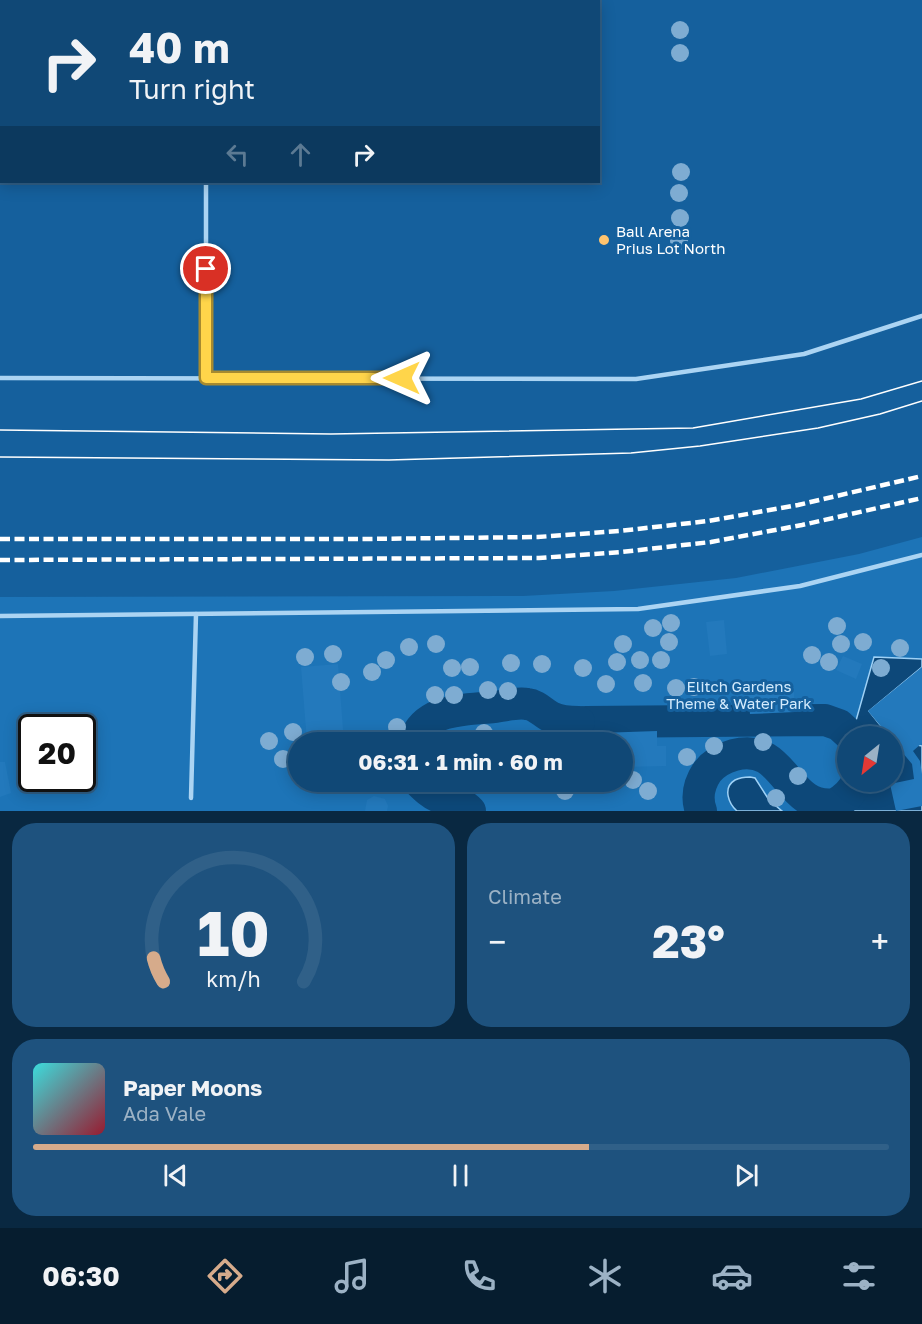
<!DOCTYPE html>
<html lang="en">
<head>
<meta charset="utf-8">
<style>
	body { margin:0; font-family:"Golos Text",sans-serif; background:#1e527e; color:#f1f3f6; height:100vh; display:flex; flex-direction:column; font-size:22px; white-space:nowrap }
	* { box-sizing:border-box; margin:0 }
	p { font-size:20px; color:#9cb2c5 }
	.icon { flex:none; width:33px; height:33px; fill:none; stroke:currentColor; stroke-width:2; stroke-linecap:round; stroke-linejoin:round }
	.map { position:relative; height:811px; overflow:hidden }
	.drawer { display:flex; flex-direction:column; gap:12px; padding:12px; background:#092841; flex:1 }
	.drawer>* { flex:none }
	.banner { position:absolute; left:0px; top:0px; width:600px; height:183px; box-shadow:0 3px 15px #0003,0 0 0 2px #306088; background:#104876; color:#f1f3f6; overflow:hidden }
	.needle { width:39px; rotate:210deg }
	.buttons { position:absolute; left:837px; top:726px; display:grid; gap:12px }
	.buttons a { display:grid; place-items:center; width:66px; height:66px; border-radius:50%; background:#104876; box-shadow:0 3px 15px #0003,0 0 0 2px #306088; font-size:30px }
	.speed { position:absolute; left:18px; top:714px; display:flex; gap:12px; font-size:30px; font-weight:700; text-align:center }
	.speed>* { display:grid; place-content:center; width:78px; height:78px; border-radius:50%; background:#104876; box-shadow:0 3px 15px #0003,0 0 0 2px #306088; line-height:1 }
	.speed .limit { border:3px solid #111; border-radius:9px; background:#fff; color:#111 }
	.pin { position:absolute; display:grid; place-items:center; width:51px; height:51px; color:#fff; margin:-26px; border:3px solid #fff; border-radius:50%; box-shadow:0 2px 6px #0007 }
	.me { position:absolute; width:66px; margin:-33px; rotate:270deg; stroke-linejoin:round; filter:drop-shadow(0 0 4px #0008) }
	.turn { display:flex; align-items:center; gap:21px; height:126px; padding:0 30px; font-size:27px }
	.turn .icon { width:78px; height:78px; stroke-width:2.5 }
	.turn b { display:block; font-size:42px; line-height:51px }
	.lanes { display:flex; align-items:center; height:57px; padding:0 30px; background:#0003; justify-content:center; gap:30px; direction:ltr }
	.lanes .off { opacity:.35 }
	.big { font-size:45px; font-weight:700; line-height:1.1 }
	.drawer .tile { flex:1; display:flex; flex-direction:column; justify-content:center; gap:9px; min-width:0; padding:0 21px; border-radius:24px; background:#1e527e }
	.drawer .dial { align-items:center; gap:0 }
	.dial svg { height:156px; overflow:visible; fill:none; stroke:#306088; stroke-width:7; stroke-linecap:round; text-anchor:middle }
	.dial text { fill:#f1f3f6; stroke:none }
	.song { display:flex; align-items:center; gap:18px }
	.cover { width:72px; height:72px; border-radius:9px; background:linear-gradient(135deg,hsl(180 70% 55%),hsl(350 70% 35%)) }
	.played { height:6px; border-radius:3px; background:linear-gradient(90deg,#d6ab8b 65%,#306088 65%) }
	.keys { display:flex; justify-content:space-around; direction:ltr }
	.heat { display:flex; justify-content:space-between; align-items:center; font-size:33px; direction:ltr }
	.drawer .tiles { flex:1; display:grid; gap:12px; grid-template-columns:1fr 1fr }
	.tile:last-child { grid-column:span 2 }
	.trip { position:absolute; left:288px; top:732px; width:345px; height:60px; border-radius:30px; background:#104876; box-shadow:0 3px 15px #0003,0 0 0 2px #306088; font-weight:700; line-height:60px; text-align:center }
	.tab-bar { display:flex; height:96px; justify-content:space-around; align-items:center; background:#061d2f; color:#9cb2c5 }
	.tab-bar .icon { width:42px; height:42px }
	.tab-bar .current { color:#d6ab8b }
	.tab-bar b { font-size:27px; color:#f1f3f6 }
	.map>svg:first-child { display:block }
	.green { fill:#1d74b7; fill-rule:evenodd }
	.water { fill:#0d4879; stroke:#9ed1f6; stroke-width:1.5 }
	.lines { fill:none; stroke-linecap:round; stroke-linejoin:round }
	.canal { stroke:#0d4879; stroke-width:32 }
	.building { fill:#2379bc }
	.service { stroke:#abd4f3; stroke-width:4.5 }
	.tram { stroke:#fff; stroke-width:1.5 }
	.rail { stroke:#fff; stroke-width:4.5; stroke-dasharray:10 4.5; stroke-linecap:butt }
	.tree { fill:#7eacd2 }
	.route-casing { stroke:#a68a30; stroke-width:15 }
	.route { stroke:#ffd54a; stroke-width:10 }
	.poi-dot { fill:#ffc46e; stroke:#15609d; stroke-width:2 }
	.labels { text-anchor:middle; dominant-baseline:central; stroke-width:6; stroke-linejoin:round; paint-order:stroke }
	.poi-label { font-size:15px; fill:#fff; stroke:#15609d; text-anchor:start }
	.park-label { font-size:15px; fill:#d3ebfd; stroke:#15609d }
</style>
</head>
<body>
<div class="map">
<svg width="922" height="811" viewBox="0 0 922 811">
	<rect width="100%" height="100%" fill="#15609d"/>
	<path class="green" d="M922 537V811H0V597L523 596 614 591 736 578 859 554ZM32 728H82V778H32ZM848 736H892V782H848ZM298 742H622V782H298Z"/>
	<g class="water">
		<path d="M874 657 922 659V667L869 711 889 736H863L855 724Z"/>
		<path d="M893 740 922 746V811H833L835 808C849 801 856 795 864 782H892Z"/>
		<path d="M750 777 755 778 769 800 782 811H737C729 804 722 788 735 780 739 778 746 777 750 777Z"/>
	</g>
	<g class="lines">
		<g class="canal">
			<path d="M586 722 825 720 839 725 851 736"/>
			<path d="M414 742C424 708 465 710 494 707 504 706 517 702 527 704 537 705 543 713 551 717 560 722 570 722 579 722"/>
			<path d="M419 782C425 788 431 794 439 797 450 802 461 801 470 811"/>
			<path d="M701 811C696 797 699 784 707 772 714 763 723 758 734 755 787 741 785 811 835 804 845 799 852 792 857 782"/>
		</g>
	</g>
	<g class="building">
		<path d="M724 620 727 654 710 656 706 622Z"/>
		<path d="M843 656 862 664 856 679 836 670Z"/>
		<path d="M338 664 344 742H307L301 667Z"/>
		<path d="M922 667V743L913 751 920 761 922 774V806L896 811 890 784 914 779 912 764 892 740V736H889L868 711Z"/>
		<path d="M794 692 795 712 750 714 748 695Z"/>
		<path d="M657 731V746H666V766L622 767V742H599V733Z"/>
		<path d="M0 762H5L11 793 0 797Z"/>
		<path d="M374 796 385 799 388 806 387 811H365L367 800Z"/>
	</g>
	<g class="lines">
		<g class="service">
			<path d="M206 2V0"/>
			<path d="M0 378 636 379 804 354 922 316"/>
			<path d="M206 378V182"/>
			<path d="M0 616 638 609 800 586 922 555"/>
			<path d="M191 798 196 614"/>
		</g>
		<g class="tram">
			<path d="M0 430 331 434 693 428 861 399 922 381"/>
			<path d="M0 457 389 460 631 453 700 446 818 428 880 414 922 401"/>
		</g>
		<g class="rail">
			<path d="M0 539H366L538 537 619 531 708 521 798 505 922 476"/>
			<path d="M0 560 539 558 621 552 711 542 802 525 922 498"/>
		</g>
	</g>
	<g class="tree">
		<circle cx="680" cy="30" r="9"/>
		<circle cx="680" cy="53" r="9"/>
		<circle cx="681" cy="172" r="9"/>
		<circle cx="679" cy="193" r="9"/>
		<circle cx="680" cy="218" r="9"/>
		<circle cx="679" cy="241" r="9"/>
		<circle cx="671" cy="623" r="9"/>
		<circle cx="837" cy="626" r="9"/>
		<circle cx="653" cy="628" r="9"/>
		<circle cx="669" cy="642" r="9"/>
		<circle cx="863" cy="642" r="9"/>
		<circle cx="436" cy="644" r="9"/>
		<circle cx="623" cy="644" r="9"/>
		<circle cx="841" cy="644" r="9"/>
		<circle cx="409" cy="647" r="9"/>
		<circle cx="900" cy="648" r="9"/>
		<circle cx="333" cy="654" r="9"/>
		<circle cx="812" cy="655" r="9"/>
		<circle cx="305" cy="657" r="9"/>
		<circle cx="386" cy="660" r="9"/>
		<circle cx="640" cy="660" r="9"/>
		<circle cx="661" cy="660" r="9"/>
		<circle cx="617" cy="662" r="9"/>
		<circle cx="829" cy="662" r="9"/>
		<circle cx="511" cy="663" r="9"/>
		<circle cx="542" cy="664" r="9"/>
		<circle cx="470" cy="667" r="9"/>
		<circle cx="452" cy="668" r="9"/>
		<circle cx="583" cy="668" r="9"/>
		<circle cx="881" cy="668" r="9"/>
		<circle cx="372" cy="672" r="9"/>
		<circle cx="341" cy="682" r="9"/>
		<circle cx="643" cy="683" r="9"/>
		<circle cx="606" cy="684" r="9"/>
		<circle cx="694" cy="687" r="9"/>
		<circle cx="676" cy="688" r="9"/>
		<circle cx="488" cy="690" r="9"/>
		<circle cx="508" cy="691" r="9"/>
		<circle cx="435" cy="695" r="9"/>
		<circle cx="454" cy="695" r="9"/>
		<circle cx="397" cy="727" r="9"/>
		<circle cx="293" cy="732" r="9"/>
		<circle cx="484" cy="733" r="9"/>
		<circle cx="269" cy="741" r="9"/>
		<circle cx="763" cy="742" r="9"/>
		<circle cx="714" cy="746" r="9"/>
		<circle cx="687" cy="757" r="9"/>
		<circle cx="283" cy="759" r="9"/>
		<circle cx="798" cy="776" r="9"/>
		<circle cx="633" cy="780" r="9"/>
		<circle cx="565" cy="791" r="9"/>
		<circle cx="648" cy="791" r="9"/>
		<circle cx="776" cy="798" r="9"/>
	</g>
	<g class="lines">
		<g class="route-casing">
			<path id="route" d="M206 269V378H402"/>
		</g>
		<use href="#route" class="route"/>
	</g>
	<circle class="poi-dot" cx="604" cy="240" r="6"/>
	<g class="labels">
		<g class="poi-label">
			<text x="616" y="231">Ball Arena<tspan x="616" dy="17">Prius Lot North</tspan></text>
		</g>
		<g class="park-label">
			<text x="739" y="686">Elitch Gardens<tspan x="739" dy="17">Theme &amp; Water Park</tspan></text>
		</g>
	</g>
</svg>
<div class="buttons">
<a><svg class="needle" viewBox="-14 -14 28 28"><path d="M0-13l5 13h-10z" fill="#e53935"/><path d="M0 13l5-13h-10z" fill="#9cb2c5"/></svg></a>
</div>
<div class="speed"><div class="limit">20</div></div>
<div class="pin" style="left:206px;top:269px;background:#d93025"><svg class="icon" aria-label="arrive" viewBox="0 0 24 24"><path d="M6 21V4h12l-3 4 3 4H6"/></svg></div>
<svg class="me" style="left:402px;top:378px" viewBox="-20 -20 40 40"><path d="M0-17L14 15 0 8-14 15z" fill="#ffd54a" stroke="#fff" stroke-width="4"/></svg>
<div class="trip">06:31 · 1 min · 60 m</div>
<div class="banner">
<div class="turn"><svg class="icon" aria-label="right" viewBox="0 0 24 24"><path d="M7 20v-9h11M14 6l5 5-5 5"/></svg><div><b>40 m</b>Turn right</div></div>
<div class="lanes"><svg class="icon off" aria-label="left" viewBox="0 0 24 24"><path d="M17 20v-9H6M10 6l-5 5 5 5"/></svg><svg class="icon off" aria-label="ahead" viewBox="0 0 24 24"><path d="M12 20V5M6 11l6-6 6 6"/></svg><svg class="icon" aria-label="right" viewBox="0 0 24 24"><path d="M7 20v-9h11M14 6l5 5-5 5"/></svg></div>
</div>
</div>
<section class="drawer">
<div class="tiles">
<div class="tile dial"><svg viewBox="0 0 100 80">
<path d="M14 69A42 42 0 1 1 86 69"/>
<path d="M14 69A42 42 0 0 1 9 57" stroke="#d6ab8b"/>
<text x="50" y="56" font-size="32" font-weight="700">10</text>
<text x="50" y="72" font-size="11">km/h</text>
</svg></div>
<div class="tile"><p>Climate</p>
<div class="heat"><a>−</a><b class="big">23°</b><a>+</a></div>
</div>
<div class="tile">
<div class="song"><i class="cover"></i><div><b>Paper Moons</b><p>Ada Vale</p></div></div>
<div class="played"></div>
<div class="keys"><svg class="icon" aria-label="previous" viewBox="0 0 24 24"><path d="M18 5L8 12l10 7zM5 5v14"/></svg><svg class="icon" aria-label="pause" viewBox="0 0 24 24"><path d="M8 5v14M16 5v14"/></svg><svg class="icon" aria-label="next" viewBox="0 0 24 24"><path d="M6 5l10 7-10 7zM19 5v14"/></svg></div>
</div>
</div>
</section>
<nav class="tab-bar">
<b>06:30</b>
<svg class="icon current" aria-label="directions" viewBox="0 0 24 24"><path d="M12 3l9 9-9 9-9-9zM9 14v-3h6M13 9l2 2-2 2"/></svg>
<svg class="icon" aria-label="music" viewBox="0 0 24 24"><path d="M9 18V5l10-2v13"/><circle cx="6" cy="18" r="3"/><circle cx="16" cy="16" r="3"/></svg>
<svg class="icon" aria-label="phone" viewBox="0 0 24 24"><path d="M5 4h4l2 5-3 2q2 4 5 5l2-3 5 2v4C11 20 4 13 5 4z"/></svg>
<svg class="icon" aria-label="climate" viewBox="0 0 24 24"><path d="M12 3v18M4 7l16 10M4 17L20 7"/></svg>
<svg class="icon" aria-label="car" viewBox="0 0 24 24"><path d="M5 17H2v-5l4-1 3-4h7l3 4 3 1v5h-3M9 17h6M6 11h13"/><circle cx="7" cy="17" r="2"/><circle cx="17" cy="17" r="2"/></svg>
<svg class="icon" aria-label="filters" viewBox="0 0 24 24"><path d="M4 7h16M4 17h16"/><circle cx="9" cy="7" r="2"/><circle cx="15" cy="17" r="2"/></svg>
</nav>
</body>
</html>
